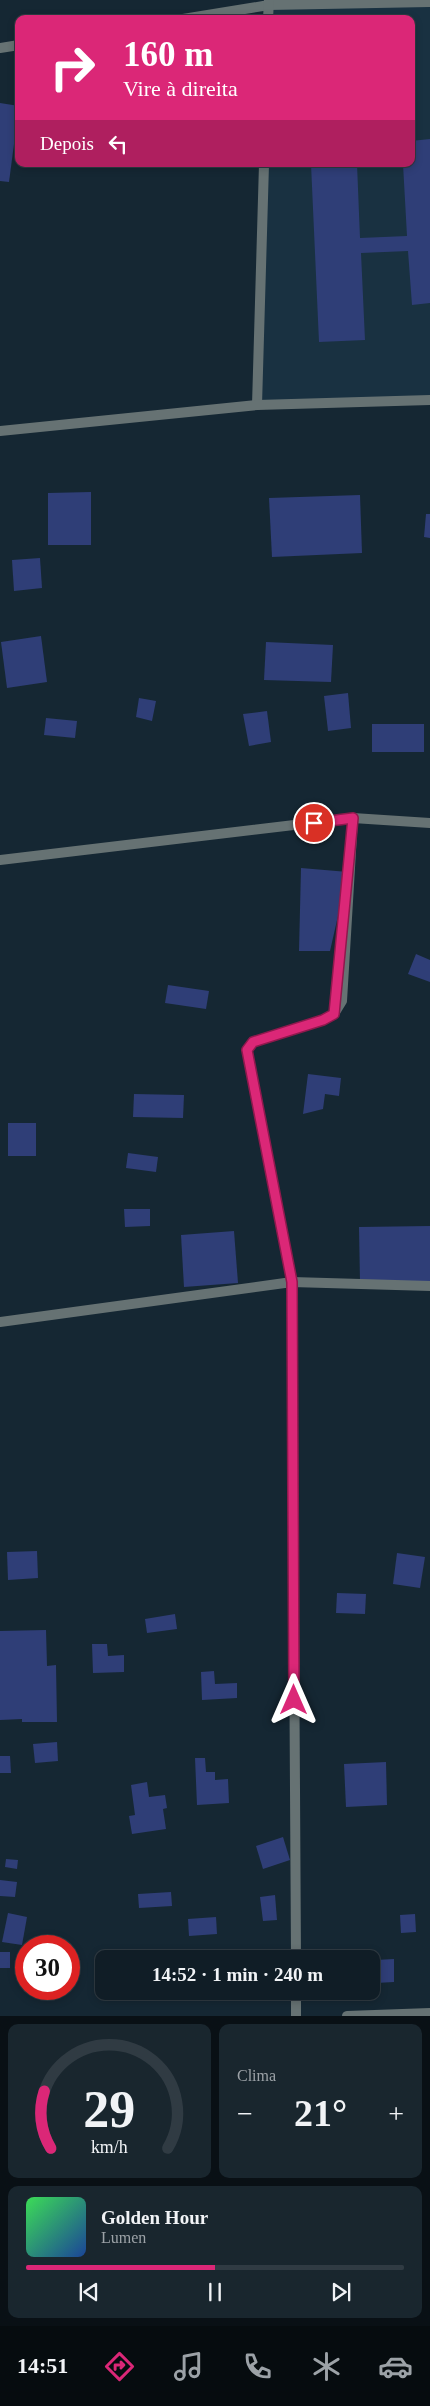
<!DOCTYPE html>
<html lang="pt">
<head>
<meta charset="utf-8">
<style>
	body { margin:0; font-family:"Times New Roman",serif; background:#19262e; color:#f1f3f6; height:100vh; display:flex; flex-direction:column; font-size:19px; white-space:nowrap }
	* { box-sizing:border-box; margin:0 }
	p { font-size:16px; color:#9ca2a7 }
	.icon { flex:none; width:28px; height:28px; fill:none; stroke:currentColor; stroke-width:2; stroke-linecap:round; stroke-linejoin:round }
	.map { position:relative; height:2016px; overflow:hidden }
	.details { display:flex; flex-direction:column; gap:8px; padding:8px; background:#091015; flex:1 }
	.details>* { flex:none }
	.banner { position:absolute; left:15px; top:15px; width:400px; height:152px; border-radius:10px; box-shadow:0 2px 8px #0003,0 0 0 1px #303b43; background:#db2777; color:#fff; overflow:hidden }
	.speed { position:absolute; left:15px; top:1935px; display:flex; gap:10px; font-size:25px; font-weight:700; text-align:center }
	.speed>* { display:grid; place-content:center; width:65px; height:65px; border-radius:50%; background:#101d26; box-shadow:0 2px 8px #0003,0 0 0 1px #303b43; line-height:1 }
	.speed .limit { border:8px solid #d22; background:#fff; color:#111 }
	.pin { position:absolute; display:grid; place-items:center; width:42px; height:42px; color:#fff; margin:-21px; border:2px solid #fff; border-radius:50%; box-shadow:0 1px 5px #0007 }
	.me { position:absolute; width:55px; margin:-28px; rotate:0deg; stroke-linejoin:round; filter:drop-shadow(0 0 4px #0008) }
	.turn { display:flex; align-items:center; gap:18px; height:105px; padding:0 25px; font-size:22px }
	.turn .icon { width:65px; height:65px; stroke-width:2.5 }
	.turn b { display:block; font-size:35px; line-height:42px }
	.then { display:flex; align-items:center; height:48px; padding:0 25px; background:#0003; gap:10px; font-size:19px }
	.big { font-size:38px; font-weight:600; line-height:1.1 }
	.details .tile { flex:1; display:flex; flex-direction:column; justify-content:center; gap:8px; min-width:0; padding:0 18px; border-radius:10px; background:#19262e }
	.details .dial { align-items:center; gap:0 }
	.dial svg { height:130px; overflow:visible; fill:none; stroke:#303b43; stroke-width:7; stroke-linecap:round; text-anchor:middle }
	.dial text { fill:#f1f3f6; stroke:none }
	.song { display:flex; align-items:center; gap:15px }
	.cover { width:60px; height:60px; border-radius:8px; background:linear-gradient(135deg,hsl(130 70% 55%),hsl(220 70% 35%)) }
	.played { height:5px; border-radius:2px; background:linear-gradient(90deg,#db2777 50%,#303b43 50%) }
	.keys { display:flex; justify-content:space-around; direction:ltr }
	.heat { display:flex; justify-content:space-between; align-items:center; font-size:28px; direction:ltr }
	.details .tiles { flex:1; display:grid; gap:8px; grid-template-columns:1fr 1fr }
	.tile:last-child { grid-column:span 2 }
	.trip { position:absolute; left:95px; top:1950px; width:285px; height:50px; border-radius:10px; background:#101d26; box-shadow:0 2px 8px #0003,0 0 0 1px #303b43; font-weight:600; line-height:50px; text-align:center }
	.dock { display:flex; height:80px; justify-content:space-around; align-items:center; background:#060c0f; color:#9ca2a7 }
	.dock .icon { width:35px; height:35px }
	.dock .selected { color:#db2777 }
	.dock b { font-size:22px; color:#f1f3f6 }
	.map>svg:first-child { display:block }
	.built { fill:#193141 }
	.building { fill:#2f3e77 }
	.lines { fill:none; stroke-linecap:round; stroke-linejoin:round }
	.street { stroke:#667273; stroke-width:10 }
	.route-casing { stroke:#8e194d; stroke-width:12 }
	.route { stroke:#db2777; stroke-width:9 }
</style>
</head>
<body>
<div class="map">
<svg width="430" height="2016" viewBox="0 0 430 2016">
	<rect width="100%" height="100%" fill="#152733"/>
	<path class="built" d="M430 2V400L257 405 264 164H411V19H268L269 5Z"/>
	<g class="building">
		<path d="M0 103 19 106 9 182 0 181Z"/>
		<path d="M430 139V303L412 305 408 251 361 253 365 340 319 342 311 164H357L360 238 407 236 403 164H411V141Z"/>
		<path d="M91 492V545H48V493Z"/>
		<path d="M360 495 362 553 272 557 269 498Z"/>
		<path d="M426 514H430V538L424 537Z"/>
		<path d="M40 558 42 588 14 591 12 560Z"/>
		<path d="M41 636 47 682 7 688 1 642Z"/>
		<path d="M266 642 333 645 331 682 264 680Z"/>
		<path d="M348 693 351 728 328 731 324 696Z"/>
		<path d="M139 698 156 701 152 721 136 717Z"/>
		<path d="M267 711 271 742 249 746 243 714Z"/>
		<path d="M46 718 77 721 75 738 44 735Z"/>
		<rect x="372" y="724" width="52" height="28"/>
		<path d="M301 868 348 872 330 951H299Z"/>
		<path d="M416 954 430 960V982L408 974Z"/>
		<path d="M168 985 209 991 206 1009 165 1003Z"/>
		<path d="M308 1074 341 1078 339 1096 325 1094 323 1109 303 1114Z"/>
		<path d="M134 1094 184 1095 183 1118 133 1117Z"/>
		<rect x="8" y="1123" width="28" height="33"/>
		<path d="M128 1153 158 1157 156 1172 126 1168Z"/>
		<path d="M124 1209H150V1226L125 1227Z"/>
		<path d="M430 1226V1281L360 1282 359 1227Z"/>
		<path d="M234 1231 238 1283 184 1287 181 1235Z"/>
		<path d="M37 1551 38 1578 8 1580 7 1552Z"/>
		<path d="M397 1553 425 1557 420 1588 393 1584Z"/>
		<path d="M337 1593 366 1594 365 1614 336 1613Z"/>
		<path d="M175 1614 177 1629 147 1633 145 1619Z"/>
		<path d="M46 1630 47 1666 56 1665 57 1722H22V1719L0 1720V1631Z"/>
		<path d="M92 1644H107L108 1656 124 1655V1672L93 1673Z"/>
		<path d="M214 1671 215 1684 237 1683V1698L202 1700 201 1672Z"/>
		<path d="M57 1742 58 1761 35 1763 33 1744Z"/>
		<path d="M0 1756H10L11 1773H0Z"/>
		<path d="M195 1758H205L206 1772H215V1780L228 1779 229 1803 197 1805Z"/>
		<path d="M386 1762 387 1805 346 1807 344 1764Z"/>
		<path d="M147 1782 149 1797 165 1795 167 1808 163 1809 166 1829 132 1834 129 1816 135 1815 131 1785Z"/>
		<path d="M283 1837 290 1860 263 1869 256 1846Z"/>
		<path d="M6 1859 18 1860 17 1869 5 1867Z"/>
		<path d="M0 1880 17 1882 15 1897 0 1896Z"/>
		<path d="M171 1892 172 1906 139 1908 138 1894Z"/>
		<path d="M275 1895 277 1920 263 1921 260 1897Z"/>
		<path d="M8 1913 27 1917 22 1945 2 1942Z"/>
		<path d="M415 1914 416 1932 401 1933 400 1915Z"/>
		<path d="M216 1917 217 1934 189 1936 188 1919Z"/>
		<rect x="0" y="1952" width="10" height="16"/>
		<path d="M394 1959V1982L376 1983 375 1960Z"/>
	</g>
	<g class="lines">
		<g class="street">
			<path d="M183 19 269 5 430 2"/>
			<path d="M268 19 269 0"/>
			<path d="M0 48 19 45"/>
			<path d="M257 405 264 164"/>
			<path d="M0 431 257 405 430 400"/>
			<path d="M0 860 353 818 430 823"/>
			<path d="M0 1322 292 1282 430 1286"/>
			<path d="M296 1959 292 1282 247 1050 253 1042 323 1020 334 1014 342 1001 353 818"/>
			<path d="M296 1991V2016"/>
			<path d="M347 2016 430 2013"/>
		</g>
	</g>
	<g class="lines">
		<g class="route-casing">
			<path id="route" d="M294 1700 292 1282 247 1050 253 1042 323 1020 334 1014 353 818 314 823"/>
		</g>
		<use href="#route" class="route"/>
	</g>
</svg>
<div class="speed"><div class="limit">30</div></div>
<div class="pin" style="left:314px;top:823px;background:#d93025"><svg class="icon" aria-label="arrive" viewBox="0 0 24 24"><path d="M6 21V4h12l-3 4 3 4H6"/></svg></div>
<svg class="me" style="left:294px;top:1700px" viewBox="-20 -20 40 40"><path d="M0-17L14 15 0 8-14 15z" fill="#db2777" stroke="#fff" stroke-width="4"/></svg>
<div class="trip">14:52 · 1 min · 240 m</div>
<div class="banner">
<div class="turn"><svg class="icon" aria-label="right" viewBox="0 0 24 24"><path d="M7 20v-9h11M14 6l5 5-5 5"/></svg><div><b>160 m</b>Vire à direita</div></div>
<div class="then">Depois<svg class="icon" aria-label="left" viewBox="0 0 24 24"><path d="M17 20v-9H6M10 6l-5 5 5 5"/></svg></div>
</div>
</div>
<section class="details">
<div class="tiles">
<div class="tile dial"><svg viewBox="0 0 100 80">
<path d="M14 69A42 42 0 1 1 86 69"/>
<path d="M14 69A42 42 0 0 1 10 34" stroke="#db2777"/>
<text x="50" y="56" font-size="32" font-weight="700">29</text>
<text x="50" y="72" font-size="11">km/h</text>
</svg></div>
<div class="tile"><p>Clima</p>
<div class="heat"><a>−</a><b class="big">21°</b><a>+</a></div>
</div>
<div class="tile">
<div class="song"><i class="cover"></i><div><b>Golden Hour</b><p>Lumen</p></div></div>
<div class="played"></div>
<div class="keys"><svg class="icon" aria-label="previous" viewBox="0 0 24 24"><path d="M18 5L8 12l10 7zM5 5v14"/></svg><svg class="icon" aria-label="pause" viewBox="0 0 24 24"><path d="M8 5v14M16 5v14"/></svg><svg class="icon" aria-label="next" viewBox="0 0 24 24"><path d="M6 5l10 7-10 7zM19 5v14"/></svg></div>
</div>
</div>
</section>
<nav class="dock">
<b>14:51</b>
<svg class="icon selected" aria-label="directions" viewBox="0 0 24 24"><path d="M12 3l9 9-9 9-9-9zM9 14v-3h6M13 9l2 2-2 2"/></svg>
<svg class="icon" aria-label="music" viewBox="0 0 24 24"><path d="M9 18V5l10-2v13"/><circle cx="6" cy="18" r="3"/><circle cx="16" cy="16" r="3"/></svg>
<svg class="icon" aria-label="phone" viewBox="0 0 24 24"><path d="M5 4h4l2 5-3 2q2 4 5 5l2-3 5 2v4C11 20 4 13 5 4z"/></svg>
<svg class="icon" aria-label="climate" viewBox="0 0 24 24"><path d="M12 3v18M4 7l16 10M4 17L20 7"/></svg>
<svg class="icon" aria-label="car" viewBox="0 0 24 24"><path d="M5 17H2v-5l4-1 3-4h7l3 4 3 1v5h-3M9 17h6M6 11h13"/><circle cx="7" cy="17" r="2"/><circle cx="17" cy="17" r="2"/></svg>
</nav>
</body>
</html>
